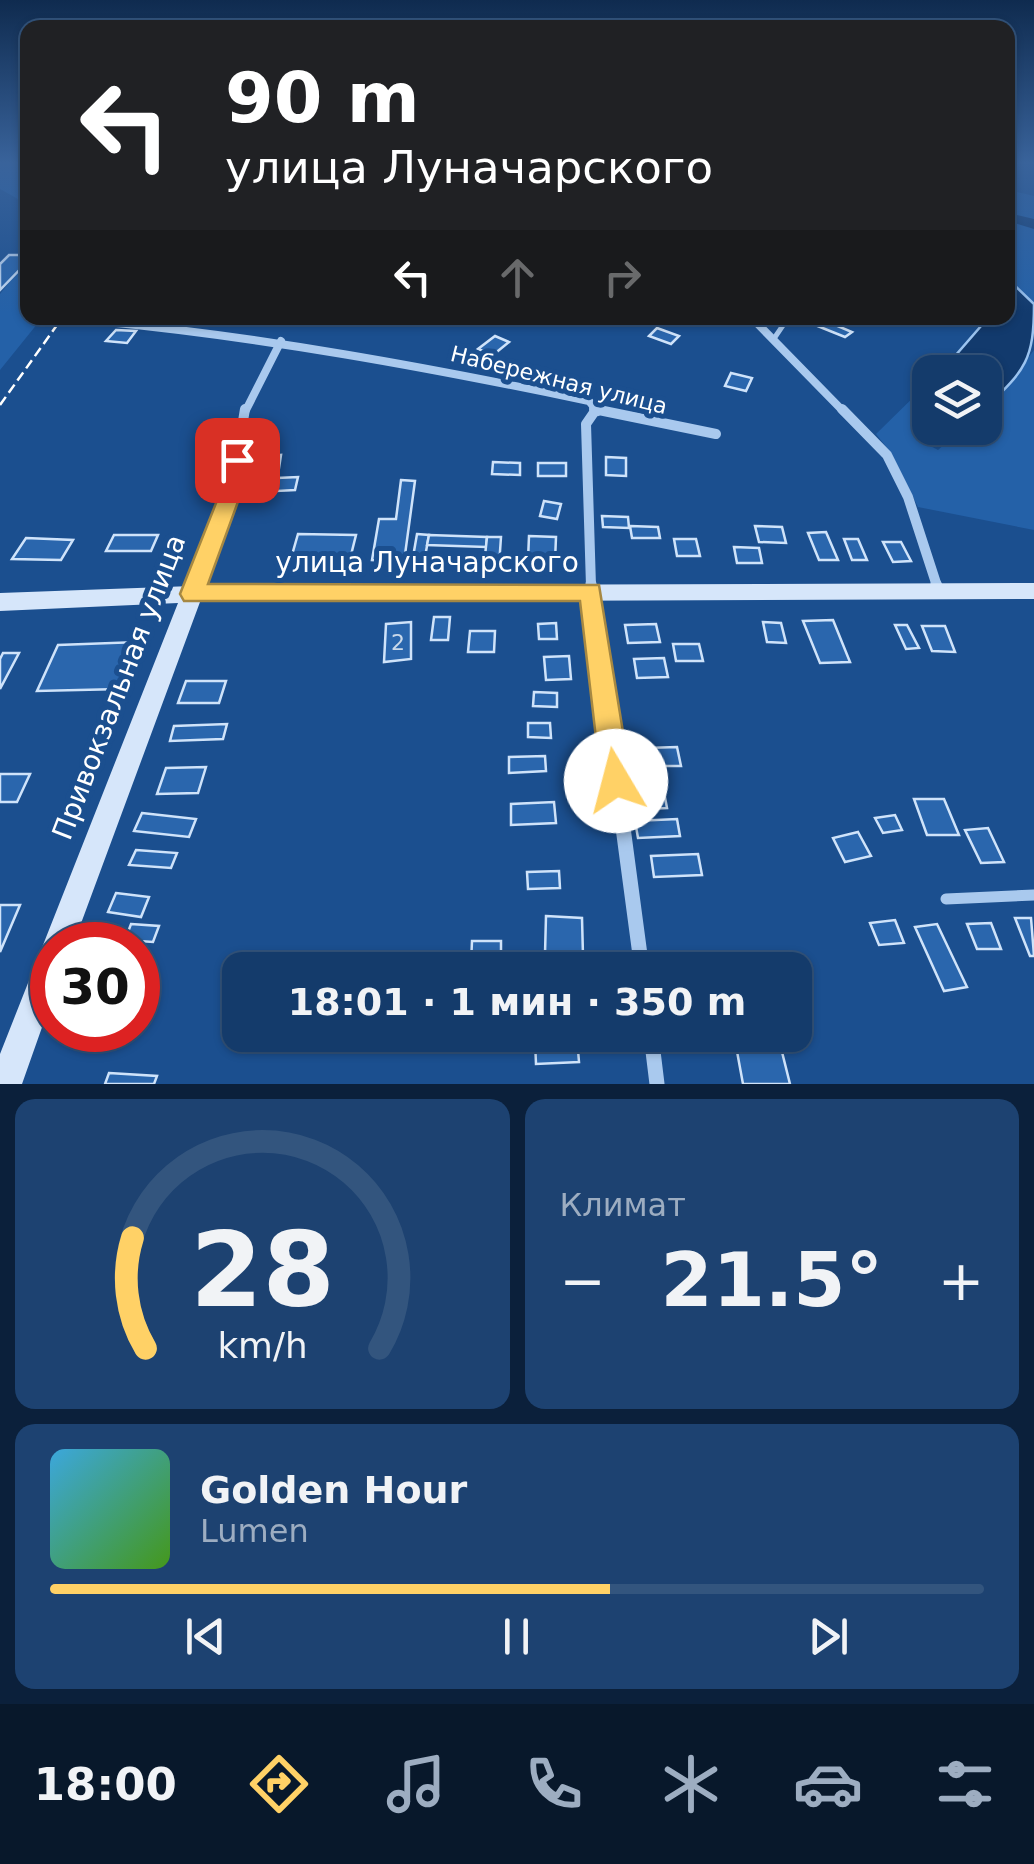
<!DOCTYPE html>
<html lang="ru">
<head>
<meta charset="utf-8">
<style>
	body { margin:0; font-family:"DejaVu Sans",sans-serif; background:#1d4271; color:#f1f3f6; height:100vh; display:flex; flex-direction:column; font-size:38px; white-space:nowrap }
	* { box-sizing:border-box; margin:0 }
	p { font-size:32px; color:#9dadc1 }
	.icon { flex:none; width:55px; height:55px; fill:none; stroke:currentColor; stroke-width:2; stroke-linecap:round; stroke-linejoin:round }
	.map { position:relative; height:1084px; overflow:hidden }
	.details { display:flex; flex-direction:column; gap:15px; padding:15px; background:#0b203b; flex:1 }
	.details>* { flex:none }
	.banner { position:absolute; left:20px; top:20px; width:995px; height:305px; border-radius:20px; box-shadow:0 2px 8px #0004,0 0 0 2px #33557e; background:#202124; color:#fff; overflow:hidden }
	.buttons { position:absolute; left:912px; top:355px; display:grid; gap:20px }
	.buttons a { display:grid; place-items:center; width:90px; height:90px; border-radius:20px; background:#143b6b; box-shadow:0 2px 8px #0004,0 0 0 2px #33557e; font-size:50px }
	.speed { position:absolute; left:30px; top:922px; display:flex; gap:20px; font-size:50px; font-weight:700; text-align:center }
	.speed>* { display:grid; place-content:center; width:130px; height:130px; border-radius:50%; background:#143b6b; box-shadow:0 2px 8px #0004,0 0 0 2px #33557e; line-height:1 }
	.speed .limit { border:15px solid #d22; background:#fff; color:#111 }
	.pin { position:absolute; display:grid; place-items:center; width:85px; height:85px; color:#fff; margin:-42px; border-radius:20px; box-shadow:0 5px 15px #0006 }
	.me { position:absolute; width:110px; margin:-55px; rotate:352deg; stroke-linejoin:round; filter:drop-shadow(0 0 8px #0008) }
	.turn { display:flex; align-items:center; gap:35px; height:210px; padding:0 40px; font-size:45px }
	.turn .icon { width:130px; height:130px; stroke-width:2.5 }
	.turn b { display:block; font-size:70px; line-height:85px }
	.lanes { display:flex; align-items:center; height:95px; padding:0 40px; background:#0003; justify-content:center; gap:50px; direction:ltr }
	.lanes .off { opacity:.35 }
	.big { font-size:75px; font-weight:700; line-height:1.1 }
	.details .tile { flex:1; display:flex; flex-direction:column; justify-content:center; gap:15px; min-width:0; padding:0 35px; border-radius:20px; background:#1d4271 }
	.details .dial { align-items:center; gap:0 }
	.dial svg { height:260px; overflow:visible; fill:none; stroke:#33557e; stroke-width:7; stroke-linecap:round; text-anchor:middle }
	.dial text { fill:#f1f3f6; stroke:none }
	.song { display:flex; align-items:center; gap:30px }
	.cover { width:120px; height:120px; border-radius:15px; background:linear-gradient(135deg,hsl(200 70% 55%),hsl(100 70% 35%)) }
	.played { height:10px; border-radius:5px; background:linear-gradient(90deg,#ffd166 60%,#33557e 60%) }
	.keys { display:flex; justify-content:space-around; direction:ltr }
	.heat { display:flex; justify-content:space-between; align-items:center; font-size:55px; direction:ltr }
	.details .tiles { flex:1; display:grid; gap:15px; grid-template-columns:1fr 1fr }
	.tile:last-child { grid-column:span 2 }
	.trip { position:absolute; left:222px; top:952px; width:590px; height:100px; border-radius:20px; background:#143b6b; box-shadow:0 2px 8px #0004,0 0 0 2px #33557e; font-weight:700; line-height:100px; text-align:center }
	.tab-bar { display:flex; height:160px; justify-content:space-around; align-items:center; background:#08182b; color:#9dadc1 }
	.tab-bar .icon { width:70px; height:70px }
	.tab-bar .selected { color:#ffd166 }
	.tab-bar b { font-size:45px; color:#f1f3f6 }
	.map>svg:first-child { display:block }
	.green { fill:#2461a8 }
	.water { fill:#123a6d; stroke:#9cc4f0; stroke-width:2.5 }
	.lines { fill:none; stroke-linecap:round; stroke-linejoin:round }
	.river { fill:#123a6d; fill-rule:evenodd }
	.building { fill:#2a66ad; stroke:#cfe3fa; stroke-width:2.5 }
	.lane-far1 { stroke:#a9c9ee; stroke-width:5 }
	.lane { stroke:#a9c9ee; stroke-width:11 }
	.street-far3 { stroke:#a9c9ee; stroke-width:8 }
	.street-far2 { stroke:#a9c9ee; stroke-width:10 }
	.street-far1 { stroke:#a9c9ee; stroke-width:11 }
	.street { stroke:#a9c9ee; stroke-width:15 }
	.secondary { fill:#d6e6fa; fill-rule:evenodd }
	.rail { stroke:#fff; stroke-width:2.5; stroke-dasharray:10 5; stroke-linecap:butt }
	.route { fill:#ffd166; stroke:#a68842; stroke-width:2.5 }
	.labels { text-anchor:middle; dominant-baseline:central; stroke-width:10; stroke-linejoin:round; paint-order:stroke }
	.far-street-label { font-size:22px; fill:#fff; stroke:#1b4f8f }
	.number-label { font-size:22px; fill:#cad9ea }
	.street-label { font-size:28px; fill:#fff; stroke:#1b4f8f }
</style>
</head>
<body>
<div class="map">
<svg width="1034" height="1084" viewBox="0 0 1034 1084">
	<rect width="100%" height="100%" fill="#1b4f8f"/>
	<g class="green">
		<path d="M0 162H27V204L0 189Z"/>
		<path d="M1008 190 1034 196V304L1008 279Z"/>
		<path d="M27 260 28 318H42L0 370V294Z"/>
		<path d="M1034 350V530L918 507 891 453 876 434 930 381V428L919 440 938 450 963 428H985V408L1007 387Z"/>
	</g>
	<path class="water" d="M1008 279 1034 304C1034 359 1026 370 985 408V372H965L949 363 988 318H1008Z"/>
	<g class="lines">
		<path class="river" d="M1008 213 1034 219V229L1008 221Z"/>
	</g>
	<g class="building">
		<path d="M9 255H28V261L0 290V264Z"/>
		<path d="M821 319 852 332 845 337 815 325Z"/>
		<path d="M657 328 679 336 671 344 649 336Z"/>
		<path d="M116 330 136 331 127 343 106 341Z"/>
		<path d="M495 336 509 342 493 355 478 349Z"/>
		<path d="M731 373 752 378 746 391 725 386Z"/>
		<path d="M281 455 279 468 258 469 261 457Z"/>
		<path d="M606 457 626 458V476L606 475Z"/>
		<path d="M493 462 520 463V475L492 474Z"/>
		<rect x="538" y="463" width="28" height="13"/>
		<path d="M298 477 295 490 277 491V478Z"/>
		<path d="M401 480 415 481 404 562 372 560 379 519H396Z"/>
		<path d="M544 501 561 504 557 519 540 516Z"/>
		<path d="M602 516 628 517 629 528 603 527Z"/>
		<path d="M630 526 658 527 660 538H632Z"/>
		<path d="M755 526 782 527 786 543 759 542Z"/>
		<path d="M826 532 838 560H819L808 533Z"/>
		<path d="M298 534 356 535 351 555H292Z"/>
		<path d="M417 534 429 535 425 557H413Z"/>
		<path d="M114 535H158L151 551H106Z"/>
		<path d="M429 535 487 537 486 547 427 545Z"/>
		<path d="M529 536 556 537 555 561 528 560Z"/>
		<path d="M487 537H501L499 566 484 565Z"/>
		<path d="M26 538 73 540 61 560 12 559Z"/>
		<path d="M674 539H696L700 556H677Z"/>
		<path d="M844 539H858L867 560H852Z"/>
		<path d="M883 542H901L911 561 893 562Z"/>
		<path d="M734 547 759 548 762 563H737Z"/>
		<path d="M434 617H450L448 640H431Z"/>
		<path d="M833 620 850 662 820 663 803 621Z"/>
		<path d="M411 622V659L384 662 386 624Z"/>
		<path d="M763 622 781 623 786 643 767 642Z"/>
		<path d="M556 623 557 639H539L538 624Z"/>
		<path d="M656 624 660 642 628 643 625 625Z"/>
		<path d="M895 625H907L919 648 906 649Z"/>
		<path d="M922 626H945L955 652 932 651Z"/>
		<path d="M470 631H495L494 652H468Z"/>
		<path d="M138 642 121 689 37 691 58 645Z"/>
		<path d="M673 644H699L703 661H676Z"/>
		<path d="M3 653H19L0 689V659Z"/>
		<path d="M569 656 571 679 546 680 544 657Z"/>
		<path d="M664 658 668 677 637 678 634 659Z"/>
		<path d="M186 681H226L219 703H178Z"/>
		<path d="M534 692 557 693V707L533 706Z"/>
		<path d="M528 723H550L551 738 528 737Z"/>
		<path d="M227 724 223 739 170 741 174 726Z"/>
		<path d="M677 747 681 766H650L647 748Z"/>
		<path d="M545 756 546 771 509 773V757Z"/>
		<path d="M206 767 198 793 157 794 166 768Z"/>
		<path d="M0 774H30L17 802H0Z"/>
		<path d="M641 776H661L667 808 646 809Z"/>
		<path d="M914 799H944L959 835H927Z"/>
		<path d="M554 802 556 823 511 825V804Z"/>
		<path d="M142 813 196 819 189 837 134 831Z"/>
		<path d="M895 815 902 830 883 833 875 818Z"/>
		<path d="M677 819 680 836 638 838 635 821Z"/>
		<path d="M988 828 1004 862 981 863 965 830Z"/>
		<path d="M858 832 871 856 845 862 833 838Z"/>
		<path d="M136 850 177 853 171 868 129 865Z"/>
		<path d="M698 854 702 875 654 877 651 856Z"/>
		<path d="M559 871 560 888 528 889 527 872Z"/>
		<path d="M116 893 149 897 141 917 108 912Z"/>
		<path d="M0 905H20L0 952Z"/>
		<path d="M546 916 582 918 583 956 545 954Z"/>
		<path d="M1015 918H1031L1034 956H1030Z"/>
		<path d="M895 920 904 943 879 945 870 923Z"/>
		<path d="M991 923 1001 949H977L967 924Z"/>
		<path d="M131 924 159 926 153 942 125 940Z"/>
		<path d="M937 924 967 987 944 991 915 927Z"/>
		<path d="M472 941H501V964H471Z"/>
		<path d="M577 1038 579 1062 536 1064 535 1040Z"/>
		<path d="M780 1044 790 1084H743L736 1046Z"/>
		<path d="M109 1073 157 1076 154 1084H105Z"/>
	</g>
	<g class="lines">
		<path class="lane-far1" d="M773 340 788 318"/>
		<path class="lane" d="M946 899 1034 895"/>
		<g class="street-far3">
			<path d="M752 318 844 412"/>
			<path d="M97 321C263 337 426 367 589 401L598 412"/>
			<path d="M245 412 281 341"/>
		</g>
		<g class="street-far2">
			<path d="M594 409 716 434"/>
			<path d="M842 409 887 455 908 497 937 586"/>
			<path d="M195 586 232 487 245 409"/>
			<path d="M591 586 586 424 595 411"/>
		</g>
		<g class="street-far1">
			<path d="M591 584 620 807"/>
			<path d="M936 584 939 591"/>
			<path d="M192 594 196 584"/>
		</g>
		<g class="street">
			<path d="M620 805 642 970"/>
			<path d="M651 1035 657 1084"/>
		</g>
		<path class="secondary" d="M1034 583V599L200 602 73 945H52V999L22 1084H0V1054L178 603 0 611V593L192 586Z"/>
		<path class="rail" d="M0 405 62 318"/>
	</g>
	<linearGradient id="sky" x2="0" y2="1"><stop stop-color="#0f2b4f"/><stop offset="0.52" stop-color="#39639b"/><stop offset="1" stop-color="#39639b" stop-opacity="0"/></linearGradient>
	<rect width="1034" height="313" fill="url(#sky)"/>
	<path class="route" d="M237 453 247 460 243 488 208 584 599 585 631 781 627 791 616 795 606 791 601 781 580 601H184L180 594 222 488 227 460Z"/>
	<g class="labels">
		<g class="far-street-label">
			<text transform="translate(559 380) rotate(14)">Набережная улица</text>
		</g>
		<g class="number-label">
			<text x="398" y="642">2</text>
		</g>
		<g class="street-label">
			<text x="427" y="562">улица Луначарского</text>
			<text transform="translate(119 687) rotate(-69)">Привокзальная улица</text>
		</g>
	</g>
</svg>
<div class="buttons">
<a><svg class="icon" aria-label="layers" viewBox="0 0 24 24"><path d="M12 4l9 5-9 5-9-5zM3 14l9 5 9-5"/></svg></a>
</div>
<div class="speed"><div class="limit">30</div></div>
<div class="pin" style="left:237px;top:460px;background:#d93025"><svg class="icon" aria-label="arrive" viewBox="0 0 24 24"><path d="M6 21V4h12l-3 4 3 4H6"/></svg></div>
<svg class="me" style="left:616px;top:781px" viewBox="-20 -20 40 40"><circle r="19" fill="#fff"/><path d="M0-13L10 11 0 6-10 11z" fill="#ffd166"/></svg>
<div class="trip">18:01 · 1 мин · 350 m</div>
<div class="banner">
<div class="turn"><svg class="icon" aria-label="left" viewBox="0 0 24 24"><path d="M17 20v-9H6M10 6l-5 5 5 5"/></svg><div><b>90 m</b>улица Луначарского</div></div>
<div class="lanes"><svg class="icon" aria-label="left" viewBox="0 0 24 24"><path d="M17 20v-9H6M10 6l-5 5 5 5"/></svg><svg class="icon off" aria-label="ahead" viewBox="0 0 24 24"><path d="M12 20V5M6 11l6-6 6 6"/></svg><svg class="icon off" aria-label="right" viewBox="0 0 24 24"><path d="M7 20v-9h11M14 6l5 5-5 5"/></svg></div>
</div>
</div>
<section class="details">
<div class="tiles">
<div class="tile dial"><svg viewBox="0 0 100 80">
<path d="M14 69A42 42 0 1 1 86 69"/>
<path d="M14 69A42 42 0 0 1 10 35" stroke="#ffd166"/>
<text x="50" y="56" font-size="32" font-weight="700">28</text>
<text x="50" y="72" font-size="11">km/h</text>
</svg></div>
<div class="tile"><p>Климат</p>
<div class="heat"><a>−</a><b class="big">21.5°</b><a>+</a></div>
</div>
<div class="tile">
<div class="song"><i class="cover"></i><div><b>Golden Hour</b><p>Lumen</p></div></div>
<div class="played"></div>
<div class="keys"><svg class="icon" aria-label="previous" viewBox="0 0 24 24"><path d="M18 5L8 12l10 7zM5 5v14"/></svg><svg class="icon" aria-label="pause" viewBox="0 0 24 24"><path d="M8 5v14M16 5v14"/></svg><svg class="icon" aria-label="next" viewBox="0 0 24 24"><path d="M6 5l10 7-10 7zM19 5v14"/></svg></div>
</div>
</div>
</section>
<nav class="tab-bar">
<b>18:00</b>
<svg class="icon selected" aria-label="directions" viewBox="0 0 24 24"><path d="M12 3l9 9-9 9-9-9zM9 14v-3h6M13 9l2 2-2 2"/></svg>
<svg class="icon" aria-label="music" viewBox="0 0 24 24"><path d="M9 18V5l10-2v13"/><circle cx="6" cy="18" r="3"/><circle cx="16" cy="16" r="3"/></svg>
<svg class="icon" aria-label="phone" viewBox="0 0 24 24"><path d="M5 4h4l2 5-3 2q2 4 5 5l2-3 5 2v4C11 20 4 13 5 4z"/></svg>
<svg class="icon" aria-label="climate" viewBox="0 0 24 24"><path d="M12 3v18M4 7l16 10M4 17L20 7"/></svg>
<svg class="icon" aria-label="car" viewBox="0 0 24 24"><path d="M5 17H2v-5l4-1 3-4h7l3 4 3 1v5h-3M9 17h6M6 11h13"/><circle cx="7" cy="17" r="2"/><circle cx="17" cy="17" r="2"/></svg>
<svg class="icon" aria-label="filters" viewBox="0 0 24 24"><path d="M4 7h16M4 17h16"/><circle cx="9" cy="7" r="2"/><circle cx="15" cy="17" r="2"/></svg>
</nav>
</body>
</html>
